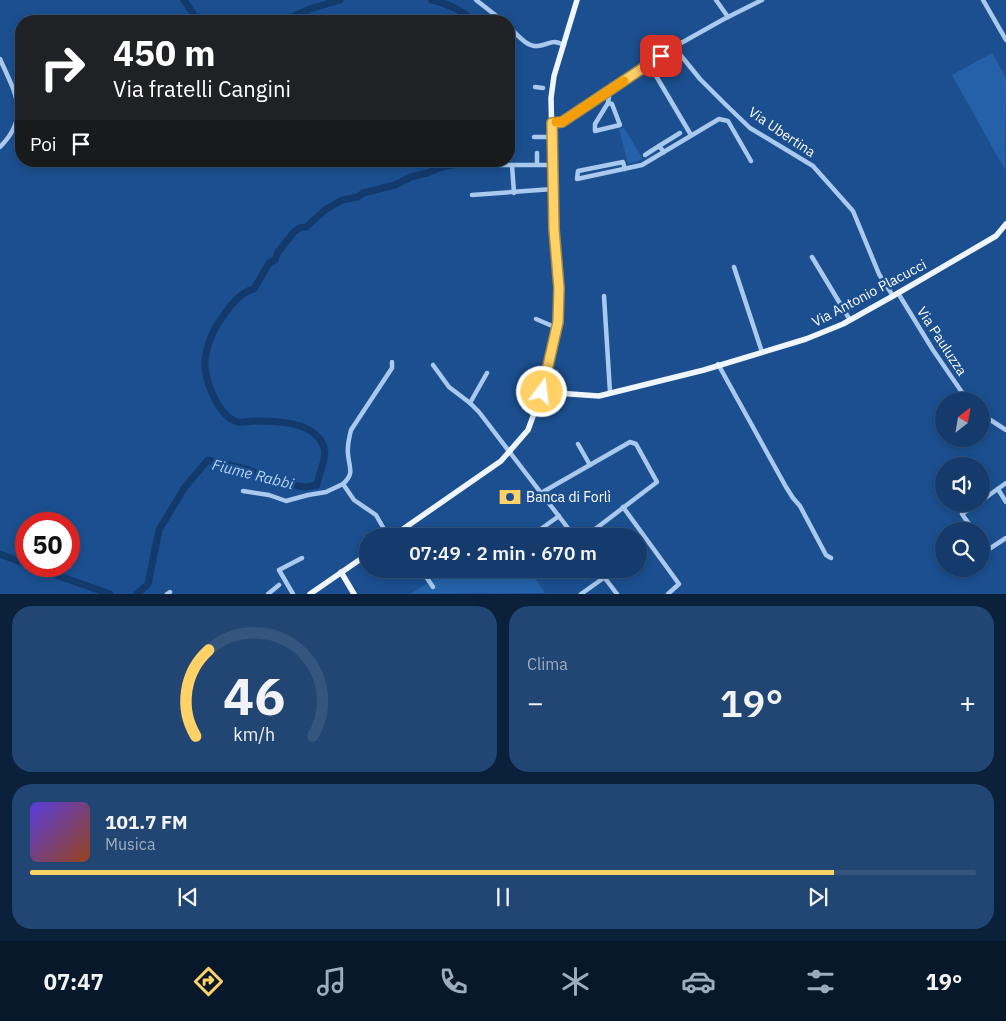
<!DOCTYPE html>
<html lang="it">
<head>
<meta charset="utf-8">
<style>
	body { margin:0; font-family:"IBM Plex Sans",sans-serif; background:#214673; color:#f1f3f6; height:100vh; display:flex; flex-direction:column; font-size:19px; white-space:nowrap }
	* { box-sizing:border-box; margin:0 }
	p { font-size:16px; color:#9dadc1 }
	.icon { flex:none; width:28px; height:28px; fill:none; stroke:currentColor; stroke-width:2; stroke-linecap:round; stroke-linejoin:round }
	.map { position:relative; height:594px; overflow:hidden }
	.details { display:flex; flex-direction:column; gap:12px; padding:12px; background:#0b203b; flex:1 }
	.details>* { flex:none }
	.banner { position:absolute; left:15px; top:15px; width:500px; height:152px; border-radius:20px; box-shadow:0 2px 8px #0003,0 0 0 1px #33557e; background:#202124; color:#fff; overflow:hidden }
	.needle { width:32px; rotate:31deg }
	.buttons { position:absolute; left:935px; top:392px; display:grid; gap:10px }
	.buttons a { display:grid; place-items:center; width:55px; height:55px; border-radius:50%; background:#143b6b; box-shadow:0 2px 8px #0003,0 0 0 1px #33557e; font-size:25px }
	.speed { position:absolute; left:15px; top:512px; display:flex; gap:10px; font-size:25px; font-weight:700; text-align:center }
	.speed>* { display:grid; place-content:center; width:65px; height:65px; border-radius:50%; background:#143b6b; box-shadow:0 2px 8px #0003,0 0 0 1px #33557e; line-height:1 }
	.speed .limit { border:8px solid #d22; background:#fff; color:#111 }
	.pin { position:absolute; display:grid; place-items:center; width:42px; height:42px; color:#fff; margin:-21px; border-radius:10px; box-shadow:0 2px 8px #0006 }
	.me { position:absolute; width:55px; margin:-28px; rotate:15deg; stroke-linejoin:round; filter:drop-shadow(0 0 4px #0008) }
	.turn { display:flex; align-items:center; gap:18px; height:105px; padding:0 15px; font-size:22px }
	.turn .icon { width:65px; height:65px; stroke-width:2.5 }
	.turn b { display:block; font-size:35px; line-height:42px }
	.then { display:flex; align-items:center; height:48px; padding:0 15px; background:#0003; gap:10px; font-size:19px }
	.big { font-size:38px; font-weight:600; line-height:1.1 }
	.details .widget { flex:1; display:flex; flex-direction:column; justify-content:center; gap:8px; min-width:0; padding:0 18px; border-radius:20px; background:#214673 }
	.details .dial { align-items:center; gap:0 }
	.dial svg { height:130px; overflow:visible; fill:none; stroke:#33557e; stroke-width:7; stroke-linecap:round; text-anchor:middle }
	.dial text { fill:#f1f3f6; stroke:none }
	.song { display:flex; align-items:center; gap:15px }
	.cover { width:60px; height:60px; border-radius:8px; background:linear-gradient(135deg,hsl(250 70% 55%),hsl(20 70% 35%)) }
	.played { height:5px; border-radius:2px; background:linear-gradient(90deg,#ffd166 85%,#33557e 85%) }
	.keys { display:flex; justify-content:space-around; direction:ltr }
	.heat { display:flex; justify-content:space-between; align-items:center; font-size:28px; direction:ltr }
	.details .tiles { flex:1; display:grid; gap:12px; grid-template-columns:1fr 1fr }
	.widget:last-child { grid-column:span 2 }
	.trip { position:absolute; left:359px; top:528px; width:288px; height:50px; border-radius:25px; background:#143b6b; box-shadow:0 2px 8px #0003,0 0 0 1px #33557e; font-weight:600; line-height:50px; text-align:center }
	.tabs { display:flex; height:80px; justify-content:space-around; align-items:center; background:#08182b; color:#9dadc1 }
	.tabs .icon { width:35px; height:35px }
	.tabs .on { color:#ffd166 }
	.tabs b { font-size:22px; color:#f1f3f6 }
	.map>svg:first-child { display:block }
	.green { fill:#2461a8 }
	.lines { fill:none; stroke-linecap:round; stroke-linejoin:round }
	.river { stroke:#123a6d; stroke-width:7 }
	.minor { stroke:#a9c9ee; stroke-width:4.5 }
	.major { stroke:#f0f6ff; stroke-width:5.5 }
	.route-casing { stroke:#a68842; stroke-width:12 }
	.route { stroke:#ffd166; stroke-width:9 }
	.slow { stroke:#f59e0b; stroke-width:9 }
	.labels { text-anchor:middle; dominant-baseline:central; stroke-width:5; stroke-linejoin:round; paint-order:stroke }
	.street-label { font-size:14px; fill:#fff; stroke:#1b4f8f }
	.poi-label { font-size:14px; fill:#fff; stroke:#1b4f8f; text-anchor:start }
	.water-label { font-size:15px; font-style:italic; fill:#b5d3f5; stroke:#1b4f8f }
</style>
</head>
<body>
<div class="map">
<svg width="1006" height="594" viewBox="0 0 1006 594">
	<rect width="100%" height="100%" fill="#1b4f8f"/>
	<g class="green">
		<path d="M992 53 1006 78 1005 170 952 75Z"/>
		<path d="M624 128 643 159 628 164 619 129Z"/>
		<path d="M450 569H529L545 593 410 594Z"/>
	</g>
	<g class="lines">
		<g class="river">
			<path d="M184 0 198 21"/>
			<path d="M432 0C447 3 462 11 474 21"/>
			<path d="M283 21 310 9 340 0"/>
			<path d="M0 554 26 564"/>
			<path d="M31 566 110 594"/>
			<path d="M137 594 148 584 159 530 185 487 208 460 249 470 276 483 305 487 317 485C319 469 332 454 319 438 305 421 273 421 253 421 249 421 242 423 238 422 218 417 204 379 205 361 206 348 212 332 219 322 228 309 239 292 254 289L269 263 275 260 278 252 294 232 299 228 306 227 325 210 342 200 358 197 363 193 395 185 411 177 427 173 442 167 458 164 463 161"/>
		</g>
		<g class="minor">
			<path d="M476 0 503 21"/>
			<path d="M716 0 728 17"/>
			<path d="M983 0 1006 40"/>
			<path d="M509 27C517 34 526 47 538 46 551 45 550 38 564 45"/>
			<path d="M674 47 700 79 725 104 750 128 813 166 853 211 879 274 893 296"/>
			<path d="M0 59C15 93 31 116 0 147"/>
			<path d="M649 64 691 135"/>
			<path d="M535 87 543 88"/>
			<path d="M608 103 612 104 620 125 595 131V124L608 103 610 90"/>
			<path d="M551 123 562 122 674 47 724 19 762 0"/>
			<path d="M534 137H552"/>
			<path d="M659 146 680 133"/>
			<path d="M537 153V164"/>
			<path d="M645 155 659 146 664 152"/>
			<path d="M500 165H552"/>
			<path d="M512 165 514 193"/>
			<path d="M625 169 623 162 578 171 577 179 642 165 719 119 728 121 751 161"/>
			<path d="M472 195 553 189"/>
			<path d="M812 257 850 320"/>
			<path d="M734 267 762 352"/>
			<path d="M898 293 933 350 968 401"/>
			<path d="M604 296 610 392"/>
			<path d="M536 319 557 328"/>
			<path d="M718 364 786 487 793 498 800 506 826 555 831 558"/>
			<path d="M433 365 449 387 470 403"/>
			<path d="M487 373 470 403 479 412 574 536"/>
			<path d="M981 414 1006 430"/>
			<path d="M578 444 590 465"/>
			<path d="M998 489 1006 502"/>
			<path d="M243 491 269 495 286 501 308 495 326 492 343 484"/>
			<path d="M541 493 630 442 636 444 657 482 586 536"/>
			<path d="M981 501 1006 483"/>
			<path d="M623 507 679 584 668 594"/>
			<path d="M974 531 962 514 977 504"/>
			<path d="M388 536 376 515 354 500 343 484C355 473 349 468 348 454 347 446 349 438 351 430L392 368V362"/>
			<path d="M531 536 559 516"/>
			<path d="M546 536 549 535 550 536"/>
			<path d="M981 543 986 551 1006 538"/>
			<path d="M421 569 433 587"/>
			<path d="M598 569 617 594"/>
			<path d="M167 594 170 592"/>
			<path d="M268 594 279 585"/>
			<path d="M293 594 279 570 302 558"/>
			<path d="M581 594 605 577"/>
		</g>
		<g class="major">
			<path d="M542 392 599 396 704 370 806 339 843 324 893 296 996 236 1006 224"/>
			<path d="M393 536 501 461 528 430 542 392 558 322 559 288 554 229 551 98 554 76 577 0"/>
			<path d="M341 572 354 594"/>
			<path d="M310 594 368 554"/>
		</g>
	</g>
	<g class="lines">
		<g class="route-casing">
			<path id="route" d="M542 392 558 322 559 288 554 229 552 123 562 122 661 56"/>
		</g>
		<use href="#route" class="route"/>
		<path class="slow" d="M556 122H562L624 81"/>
	</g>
	<defs>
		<g id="bank-bare" transform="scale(1.725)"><path d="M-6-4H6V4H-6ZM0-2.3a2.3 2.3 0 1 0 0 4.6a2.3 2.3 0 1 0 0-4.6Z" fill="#ffd166" stroke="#1b4f8f" stroke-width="2.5" paint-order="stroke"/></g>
	</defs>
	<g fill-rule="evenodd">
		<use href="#bank-bare" x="510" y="497"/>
	</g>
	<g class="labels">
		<g class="street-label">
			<text transform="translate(782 132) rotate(34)">Via Ubertina</text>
			<text transform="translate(869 293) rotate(-28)">Via Antonio Placucci</text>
			<text transform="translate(942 341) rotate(57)">Via Pauluzza</text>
		</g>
		<g class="poi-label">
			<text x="526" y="497">Banca di Forlì</text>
		</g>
		<g class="water-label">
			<text transform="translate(253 474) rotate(14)">Fiume Rabbi</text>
		</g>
	</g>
</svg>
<div class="buttons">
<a><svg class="needle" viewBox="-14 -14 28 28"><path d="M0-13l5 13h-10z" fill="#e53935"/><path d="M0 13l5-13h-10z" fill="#9dadc1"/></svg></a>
<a><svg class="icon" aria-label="sound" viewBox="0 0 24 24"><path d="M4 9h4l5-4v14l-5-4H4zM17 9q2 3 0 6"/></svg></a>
<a><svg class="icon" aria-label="search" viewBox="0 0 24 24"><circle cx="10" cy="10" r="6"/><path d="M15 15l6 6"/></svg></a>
</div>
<div class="speed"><div class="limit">50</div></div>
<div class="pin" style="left:661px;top:56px;background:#d93025"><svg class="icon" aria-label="arrive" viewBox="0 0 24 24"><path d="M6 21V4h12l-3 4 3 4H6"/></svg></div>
<svg class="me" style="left:542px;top:392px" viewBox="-20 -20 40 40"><circle r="17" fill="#ffd166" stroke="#fff" stroke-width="3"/><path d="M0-11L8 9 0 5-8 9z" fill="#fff"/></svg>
<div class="trip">07:49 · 2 min · 670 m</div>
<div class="banner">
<div class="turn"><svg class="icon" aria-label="right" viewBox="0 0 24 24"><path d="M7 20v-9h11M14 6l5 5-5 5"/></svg><div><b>450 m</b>Via fratelli Cangini</div></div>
<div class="then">Poi<svg class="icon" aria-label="arrive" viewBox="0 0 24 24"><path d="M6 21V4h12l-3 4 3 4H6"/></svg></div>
</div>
</div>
<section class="details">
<div class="tiles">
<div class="widget dial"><svg viewBox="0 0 100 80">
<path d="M14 69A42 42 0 1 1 86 69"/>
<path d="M14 69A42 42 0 0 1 22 16" stroke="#ffd166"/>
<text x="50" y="56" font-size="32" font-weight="700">46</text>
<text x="50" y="72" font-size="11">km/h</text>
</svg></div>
<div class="widget"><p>Clima</p>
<div class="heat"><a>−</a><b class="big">19°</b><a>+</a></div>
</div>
<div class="widget">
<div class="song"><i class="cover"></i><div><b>101.7 FM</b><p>Musica</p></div></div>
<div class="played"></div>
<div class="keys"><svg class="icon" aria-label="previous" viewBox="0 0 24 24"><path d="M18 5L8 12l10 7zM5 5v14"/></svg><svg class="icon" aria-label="pause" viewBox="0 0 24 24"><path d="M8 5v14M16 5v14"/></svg><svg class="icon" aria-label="next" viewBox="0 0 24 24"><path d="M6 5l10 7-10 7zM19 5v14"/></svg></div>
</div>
</div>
</section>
<nav class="tabs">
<b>07:47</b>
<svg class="icon on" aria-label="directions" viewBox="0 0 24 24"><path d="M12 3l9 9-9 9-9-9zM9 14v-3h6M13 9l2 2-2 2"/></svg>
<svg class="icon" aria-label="music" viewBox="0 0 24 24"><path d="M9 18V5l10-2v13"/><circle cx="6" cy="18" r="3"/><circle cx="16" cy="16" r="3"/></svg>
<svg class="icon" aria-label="phone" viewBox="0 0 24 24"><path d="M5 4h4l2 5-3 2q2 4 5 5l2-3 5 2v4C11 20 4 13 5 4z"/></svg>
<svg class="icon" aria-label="climate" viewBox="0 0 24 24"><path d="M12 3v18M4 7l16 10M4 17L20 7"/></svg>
<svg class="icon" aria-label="car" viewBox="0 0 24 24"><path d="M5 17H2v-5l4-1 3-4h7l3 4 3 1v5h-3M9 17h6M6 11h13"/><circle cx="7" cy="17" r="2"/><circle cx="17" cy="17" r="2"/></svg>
<svg class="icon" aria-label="filters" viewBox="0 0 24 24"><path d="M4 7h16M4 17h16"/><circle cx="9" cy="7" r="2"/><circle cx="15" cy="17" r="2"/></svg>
<b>19°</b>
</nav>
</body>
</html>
